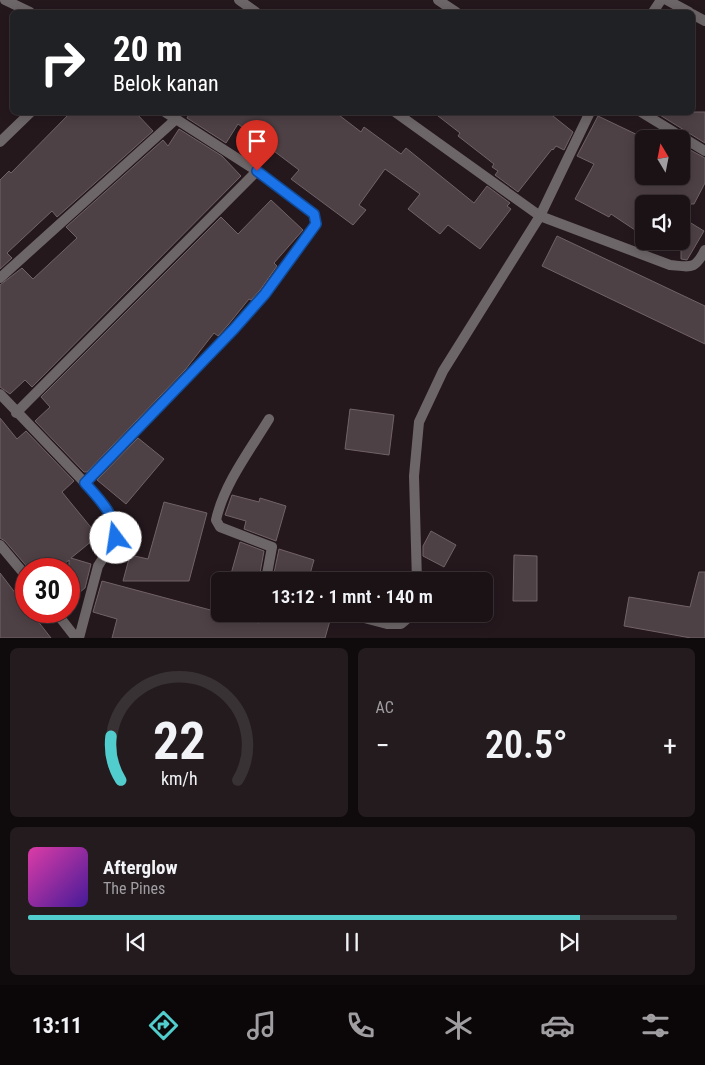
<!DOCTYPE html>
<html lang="id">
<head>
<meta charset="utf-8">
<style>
	body { margin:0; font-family:"Roboto Condensed",sans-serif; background:#241b1f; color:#f1f3f6; height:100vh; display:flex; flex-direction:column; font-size:19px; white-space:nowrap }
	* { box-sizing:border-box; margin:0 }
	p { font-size:16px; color:#a09ea1 }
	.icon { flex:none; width:28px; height:28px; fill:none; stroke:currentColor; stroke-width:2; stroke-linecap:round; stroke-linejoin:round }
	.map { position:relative; height:638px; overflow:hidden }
	.side { display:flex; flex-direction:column; gap:10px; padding:10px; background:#0f0a0c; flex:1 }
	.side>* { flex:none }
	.banner { position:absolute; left:10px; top:10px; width:685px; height:105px; border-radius:8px; box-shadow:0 2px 12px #0003,0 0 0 1px #393235; background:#202124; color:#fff; overflow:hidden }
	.needle { width:32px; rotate:350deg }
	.controls { position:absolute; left:635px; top:130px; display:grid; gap:10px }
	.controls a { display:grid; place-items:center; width:55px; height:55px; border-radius:8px; background:#1b1216; box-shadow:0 2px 12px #0003,0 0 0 1px #393235; font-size:25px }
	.speed { position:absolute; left:15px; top:558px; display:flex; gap:10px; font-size:25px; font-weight:700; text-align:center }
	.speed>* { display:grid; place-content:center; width:65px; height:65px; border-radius:50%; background:#1b1216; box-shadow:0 2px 12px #0003,0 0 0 1px #393235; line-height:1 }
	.speed .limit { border:8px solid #d22; background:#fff; color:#111 }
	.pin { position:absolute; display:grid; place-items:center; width:42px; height:42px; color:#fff; margin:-51px -21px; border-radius:50% 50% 50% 0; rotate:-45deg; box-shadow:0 0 5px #0007 }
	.pin .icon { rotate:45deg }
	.me { position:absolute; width:55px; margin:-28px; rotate:346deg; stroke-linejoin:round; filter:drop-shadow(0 0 4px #0008) }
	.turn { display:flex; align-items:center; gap:18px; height:105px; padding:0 20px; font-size:22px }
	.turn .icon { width:65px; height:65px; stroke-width:2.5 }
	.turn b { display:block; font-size:35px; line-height:42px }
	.big { font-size:38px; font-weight:600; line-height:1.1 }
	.side .tile { flex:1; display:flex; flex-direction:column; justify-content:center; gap:8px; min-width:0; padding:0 18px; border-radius:8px; background:#241b1f }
	.side .dial { align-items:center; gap:0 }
	.dial svg { height:130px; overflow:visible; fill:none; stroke:#393235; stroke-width:7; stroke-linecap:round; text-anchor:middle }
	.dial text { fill:#f1f3f6; stroke:none }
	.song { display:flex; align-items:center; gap:15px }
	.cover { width:60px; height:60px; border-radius:8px; background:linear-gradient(135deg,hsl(320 70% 55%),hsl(260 70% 35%)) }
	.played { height:5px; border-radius:2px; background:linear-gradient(90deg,#52cdcd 85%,#393235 85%) }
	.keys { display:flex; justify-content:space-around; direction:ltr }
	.heat { display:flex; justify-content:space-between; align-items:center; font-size:28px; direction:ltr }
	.side .tiles { flex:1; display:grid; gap:10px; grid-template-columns:1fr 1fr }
	.tile:last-child { grid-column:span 2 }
	.trip { position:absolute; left:211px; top:572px; width:282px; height:50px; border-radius:8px; background:#1b1216; box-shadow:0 2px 12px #0003,0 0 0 1px #393235; font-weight:600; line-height:50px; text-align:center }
	.dock { display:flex; height:80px; justify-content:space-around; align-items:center; background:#0b0709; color:#a09ea1 }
	.dock .icon { width:35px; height:35px }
	.dock .on { color:#52cdcd }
	.dock b { font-size:22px; color:#f1f3f6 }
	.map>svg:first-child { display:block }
	.building { fill:#4e4146; stroke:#716267 }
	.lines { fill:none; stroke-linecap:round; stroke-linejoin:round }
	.minor { stroke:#6d6668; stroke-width:10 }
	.route-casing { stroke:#114b97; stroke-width:12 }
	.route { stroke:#1a73e8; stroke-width:9 }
</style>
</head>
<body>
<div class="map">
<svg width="705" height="638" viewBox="0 0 705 638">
	<rect width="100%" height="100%" fill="#24181d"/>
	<g class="building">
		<path d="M71 112H135L153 131 57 217 52 211 7 253 12 258 0 269V180L9 171 11 173Z"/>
		<path d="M190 112H335L361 132 364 127 401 154 406 148 474 203 487 186 510 203 507 206 511 209 480 249 448 225 440 234 408 209 420 194 385 169 359 205 366 210 353 225 291 179 299 170 238 124 226 143 187 118Z"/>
		<path d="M433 112H548L573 132 564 150 556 146 553 150 552 149 518 192 495 175 498 171 492 167 494 164 458 136 460 133Z"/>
		<path d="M655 112H705V143Z"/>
		<path d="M598 116 644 138V176H681V145L705 158V183L694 204H644V236L611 214 609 217 575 199 594 164 577 156Z"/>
		<path d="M179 129 222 156 241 176 32 387 25 380 10 394 0 387V285L22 268 33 279 77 238 66 227 163 140 168 146Z"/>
		<path d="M271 200 303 230 274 263 277 266 260 290 251 300 249 299 228 325 218 336 214 333 185 370 87 472H84L35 421 50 407 41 397 221 217 238 234Z"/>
		<path d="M681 217 704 231 687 260 681 259Z"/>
		<path d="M557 236 705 306V344L542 266Z"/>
		<path d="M350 409 394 415 389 455 345 449Z"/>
		<path d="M0 418 17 439 26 431 74 481 62 492 98 536 71 558 91 564 85 588 69 601V560L58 569H29L5 541 0 538Z"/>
		<path d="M138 438 164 459 126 504 97 480Z"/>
		<path d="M232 495 259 502 260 498 286 506 276 541 244 529 246 521 225 515Z"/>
		<path d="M164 502 207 513 189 581H123L130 555 148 559Z"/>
		<path d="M431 531 456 545 444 567 423 556V546Z"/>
		<path d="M240 542 264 551 260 573 263 581H229Z"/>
		<path d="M279 549 314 560 308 581H278L274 573Z"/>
		<path d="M514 555 537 556V601H513Z"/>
		<path d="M699 572H705V638H691L624 626 629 597 690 607Z"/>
		<path d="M0 573 26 607V611H30L51 638H0Z"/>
		<path d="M102 581 259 623 262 614H321L331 617 325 638H112L117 619 93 612Z"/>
	</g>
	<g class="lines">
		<g class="minor">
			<path d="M5 0 30 12"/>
			<path d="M239 0 256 12"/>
			<path d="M438 0 456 12"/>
			<path d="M667 0 689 12"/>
			<path d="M653 12 661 0"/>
			<path d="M692 14 705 21"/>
			<path d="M395 112 540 216 670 265C691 267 695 270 705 250"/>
			<path d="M641 112 705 151"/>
			<path d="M0 142 31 112"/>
			<path d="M0 278 175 120"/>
			<path d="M0 394 85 483 108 510 115 523 116 538 98 566 79 638"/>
			<path d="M16 413 257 171"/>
			<path d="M269 419C250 450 224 484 216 520L220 527 272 547 267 574 271 581"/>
			<path d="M85 483 234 329 265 294 316 224 314 214 257 171 165 112"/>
			<path d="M0 545 26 576"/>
			<path d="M417 581 414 476 419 422 443 371 540 216 590 112"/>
			<path d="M55 611 76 638"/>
			<path d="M349 614 387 624H401L413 614"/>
		</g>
	</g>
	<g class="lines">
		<g class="route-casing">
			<path id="route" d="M116 538C115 514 100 500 85 483L234 329 265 294 316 224 314 214 257 171"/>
		</g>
		<use href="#route" class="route"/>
	</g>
</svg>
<div class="controls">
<a><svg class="needle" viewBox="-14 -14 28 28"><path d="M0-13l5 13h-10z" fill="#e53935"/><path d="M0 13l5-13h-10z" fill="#a09ea1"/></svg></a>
<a><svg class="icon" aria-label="sound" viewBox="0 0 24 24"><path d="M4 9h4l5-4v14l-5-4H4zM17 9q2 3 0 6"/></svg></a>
</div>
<div class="speed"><div class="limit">30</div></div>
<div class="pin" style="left:257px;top:171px;background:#d93025"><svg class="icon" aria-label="arrive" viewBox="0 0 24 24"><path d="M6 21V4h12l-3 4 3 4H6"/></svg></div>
<svg class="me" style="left:116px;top:538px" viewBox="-20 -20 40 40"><circle r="19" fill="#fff"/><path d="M0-13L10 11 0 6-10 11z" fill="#1a73e8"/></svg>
<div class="trip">13:12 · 1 mnt · 140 m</div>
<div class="banner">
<div class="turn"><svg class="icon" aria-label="right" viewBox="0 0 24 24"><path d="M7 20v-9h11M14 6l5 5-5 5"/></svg><div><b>20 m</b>Belok kanan</div></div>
</div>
</div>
<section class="side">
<div class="tiles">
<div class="tile dial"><svg viewBox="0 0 100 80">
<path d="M14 69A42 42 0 1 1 86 69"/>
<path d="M14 69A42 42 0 0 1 8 42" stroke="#52cdcd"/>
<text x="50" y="56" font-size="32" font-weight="700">22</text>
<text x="50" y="72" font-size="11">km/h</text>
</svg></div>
<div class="tile"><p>AC</p>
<div class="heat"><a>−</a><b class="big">20.5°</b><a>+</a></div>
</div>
<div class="tile">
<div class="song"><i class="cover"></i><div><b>Afterglow</b><p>The Pines</p></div></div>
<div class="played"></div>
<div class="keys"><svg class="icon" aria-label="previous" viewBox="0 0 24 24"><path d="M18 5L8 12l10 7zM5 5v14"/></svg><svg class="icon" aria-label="pause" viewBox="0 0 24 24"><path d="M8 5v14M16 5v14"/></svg><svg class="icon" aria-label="next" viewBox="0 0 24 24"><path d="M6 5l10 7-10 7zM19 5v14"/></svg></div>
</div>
</div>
</section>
<nav class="dock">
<b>13:11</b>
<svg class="icon on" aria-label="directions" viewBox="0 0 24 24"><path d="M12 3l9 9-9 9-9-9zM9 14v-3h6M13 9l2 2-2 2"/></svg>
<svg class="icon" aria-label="music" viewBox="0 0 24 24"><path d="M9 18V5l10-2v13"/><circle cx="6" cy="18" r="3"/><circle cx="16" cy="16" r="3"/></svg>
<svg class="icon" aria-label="phone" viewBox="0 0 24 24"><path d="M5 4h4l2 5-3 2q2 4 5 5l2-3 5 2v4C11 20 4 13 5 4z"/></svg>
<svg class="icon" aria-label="climate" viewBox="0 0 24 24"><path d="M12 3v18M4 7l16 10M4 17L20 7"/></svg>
<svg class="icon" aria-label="car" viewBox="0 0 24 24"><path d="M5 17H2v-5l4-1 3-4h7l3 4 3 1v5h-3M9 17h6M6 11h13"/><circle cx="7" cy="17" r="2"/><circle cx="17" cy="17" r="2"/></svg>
<svg class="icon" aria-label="filters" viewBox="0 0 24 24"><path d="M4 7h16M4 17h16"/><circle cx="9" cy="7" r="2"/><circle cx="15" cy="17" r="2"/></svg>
</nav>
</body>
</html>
